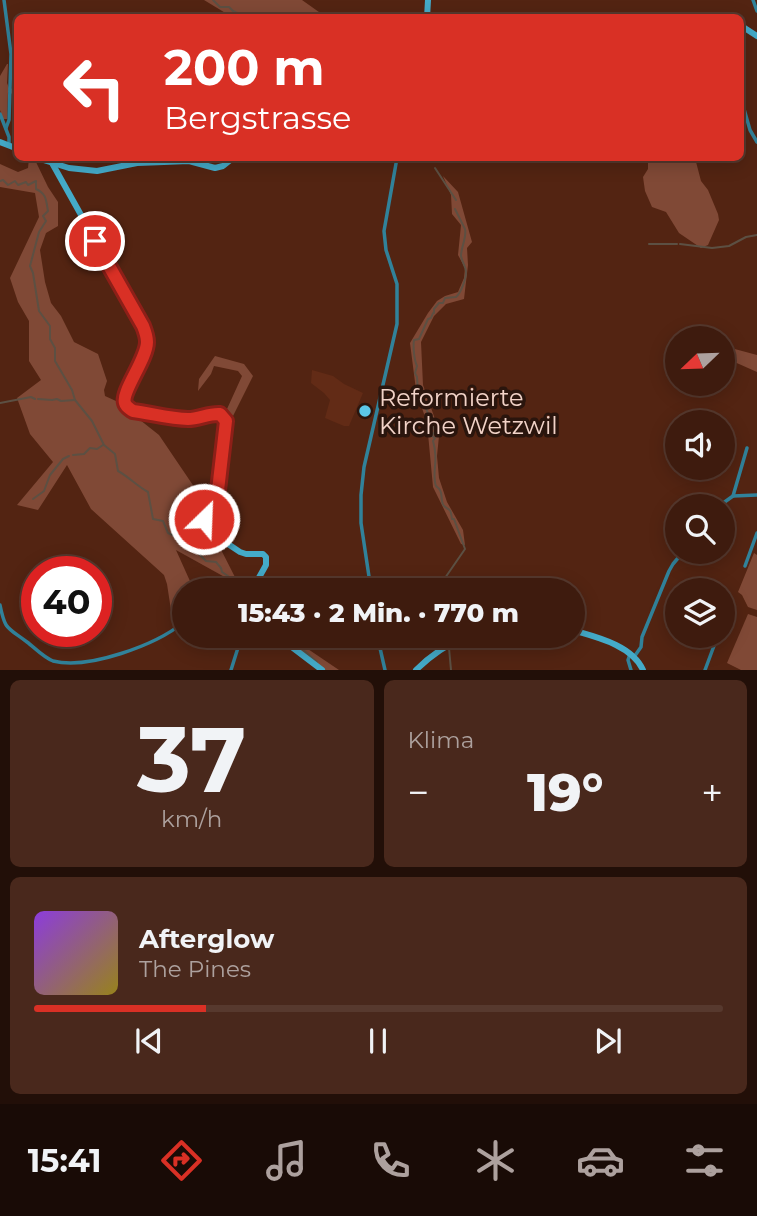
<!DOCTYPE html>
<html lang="de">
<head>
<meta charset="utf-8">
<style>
	body { margin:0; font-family:Montserrat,sans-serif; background:#49281c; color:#f1f3f6; height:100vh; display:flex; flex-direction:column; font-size:26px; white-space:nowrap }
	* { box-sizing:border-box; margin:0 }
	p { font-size:23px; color:#ada19e }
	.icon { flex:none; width:38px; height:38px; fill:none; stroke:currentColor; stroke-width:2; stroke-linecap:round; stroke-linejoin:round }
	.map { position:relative; height:670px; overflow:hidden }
	.panel { display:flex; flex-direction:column; gap:10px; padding:10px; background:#220f08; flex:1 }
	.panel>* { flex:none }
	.banner { position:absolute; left:14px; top:14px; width:730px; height:147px; border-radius:10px; box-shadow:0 4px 18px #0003,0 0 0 2px #57392e; background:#d93025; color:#fff; overflow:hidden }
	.needle { width:46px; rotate:247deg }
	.buttons { position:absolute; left:665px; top:326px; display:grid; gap:14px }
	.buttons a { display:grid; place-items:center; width:70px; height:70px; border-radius:50%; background:#3e1b0e; box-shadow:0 4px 18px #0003,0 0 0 2px #57392e; font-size:35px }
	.speed { position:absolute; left:21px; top:556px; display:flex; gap:14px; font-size:35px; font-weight:700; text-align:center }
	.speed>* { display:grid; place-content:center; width:91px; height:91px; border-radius:50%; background:#3e1b0e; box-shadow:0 4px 18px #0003,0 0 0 2px #57392e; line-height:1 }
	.speed .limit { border:10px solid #d22; background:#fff; color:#111 }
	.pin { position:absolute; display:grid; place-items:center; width:60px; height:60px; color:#fff; margin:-30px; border:4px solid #fff; border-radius:50%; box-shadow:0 2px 7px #0007 }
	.me { position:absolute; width:77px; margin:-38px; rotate:24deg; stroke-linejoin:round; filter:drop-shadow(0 0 5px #0008) }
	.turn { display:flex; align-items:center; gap:24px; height:147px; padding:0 35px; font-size:32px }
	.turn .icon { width:91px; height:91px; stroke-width:2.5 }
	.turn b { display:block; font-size:49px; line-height:60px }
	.big { font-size:52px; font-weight:800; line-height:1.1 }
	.panel .card { flex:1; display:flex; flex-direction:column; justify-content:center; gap:10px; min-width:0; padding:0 24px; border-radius:10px; background:#49281c }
	.panel .dial { align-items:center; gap:0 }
	.dial b { font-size:91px; line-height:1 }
	.song { display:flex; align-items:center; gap:21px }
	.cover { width:84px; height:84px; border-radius:10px; background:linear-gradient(135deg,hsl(270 70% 55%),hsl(50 70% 35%)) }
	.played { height:7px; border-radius:4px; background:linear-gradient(90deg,#d93025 25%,#57392e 25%) }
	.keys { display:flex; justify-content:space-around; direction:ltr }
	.heat { display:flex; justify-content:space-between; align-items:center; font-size:38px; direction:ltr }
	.panel .tiles { flex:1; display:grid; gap:10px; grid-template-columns:1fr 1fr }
	.card:last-child { grid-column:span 2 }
	.trip { position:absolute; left:172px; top:578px; width:413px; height:70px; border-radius:35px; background:#3e1b0e; box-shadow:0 4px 18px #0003,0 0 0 2px #57392e; font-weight:800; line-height:70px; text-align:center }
	.tab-bar { display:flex; height:112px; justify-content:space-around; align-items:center; background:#190b06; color:#ada19e }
	.tab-bar .icon { width:49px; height:49px }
	.tab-bar .current { color:#d93025 }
	.tab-bar b { font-size:32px; color:#f1f3f6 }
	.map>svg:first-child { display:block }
	.built { fill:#622b16 }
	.green { fill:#804936 }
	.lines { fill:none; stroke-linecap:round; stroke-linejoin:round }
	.stream { stroke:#5c5043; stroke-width:2 }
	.street { stroke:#31829a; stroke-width:3.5 }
	.secondary { stroke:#44abc9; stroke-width:6 }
	.route-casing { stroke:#8d1f18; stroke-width:18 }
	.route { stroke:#d93025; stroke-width:12 }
	.poi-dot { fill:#5cc7e7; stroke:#2a150d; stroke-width:2.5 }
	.labels { text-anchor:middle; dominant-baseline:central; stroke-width:7; stroke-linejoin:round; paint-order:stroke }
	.poi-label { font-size:24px; fill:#f2d3c8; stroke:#2a150d; text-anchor:start }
</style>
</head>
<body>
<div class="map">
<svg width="757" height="670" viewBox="0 0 757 670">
	<rect width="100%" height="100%" fill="#532412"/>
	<path class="built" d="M312 370 333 376 344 384 363 393 349 426H344L325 418 330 400 324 393 311 383Z"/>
	<g class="green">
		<path d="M204 0H302L326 17H232Z"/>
		<path d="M7 64H8L7 83 9 88 17 90V96L8 92 7 119H3L0 110V76Z"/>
		<path d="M29 158 36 162 48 187 58 202V226L46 233 40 250 45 282 51 303 61 316 74 342 98 354 107 381 104 390 105 396 116 401 159 435 205 503 202 519 211 530 239 585 176 550 194 590H184V622L174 630 167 584 164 575 91 509 67 465 38 510 17 505 53 462 30 434 17 398 41 380 29 361V321L18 302 10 278 39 217 35 193 0 187V164L18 172 28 168Z"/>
		<path d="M648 158H695L701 181 708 190 718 214 719 220 708 245 701 248 679 233 666 212 652 207 645 191 643 177 648 169Z"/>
		<path d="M443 176 458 192 472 242 467 248 468 265 464 299 446 304 434 316 421 342 423 385 436 422 439 436 437 456 439 478 447 502 463 530 465 545 461 544 433 487 427 423 416 390 410 343 428 313 437 301 445 296 458 292 464 278 465 268 458 255 461 225 452 214 451 195Z"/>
		<path d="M731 348 757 355V372L730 360Z"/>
		<path d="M215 356 244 364 253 376 233 416 227 409 242 376 238 371 214 366 211 374 198 391 199 379Z"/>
		<path d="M754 553 757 555V610L748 607 742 595 738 592Z"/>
		<path d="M748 614 757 617V670H741L727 663Z"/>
		<path d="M283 635H293L302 645 339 670H324L318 667Z"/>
	</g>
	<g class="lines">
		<g class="stream">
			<path d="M213 0 220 7H229L233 11 247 18"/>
			<path d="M424 158 428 159"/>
			<path d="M435 168 456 200"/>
			<path d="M0 181 3 180 8 185 15 181 18 185 26 182 28 185 36 181V189C47 194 46 201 48 211L43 216 46 221 39 232 30 266 33 273 39 311 50 326V339L55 348V361L72 390 75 400 92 421 104 445 115 454 118 471C129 477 137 486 148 492L153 519 163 521 168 533 182 539 185 545 190 548 194 546 198 549V553L206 561 216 562 221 568 222 572 228 576 229 583 238 588 239 590"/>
			<path d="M649 244H677"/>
			<path d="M680 244 712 248 729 246 746 237 757 235"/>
			<path d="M38 399 52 400 57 399 61 401 75 400"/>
			<path d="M0 403 31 397 35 399"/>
			<path d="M73 455 84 454 90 448 97 449 103 445"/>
			<path d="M33 499 44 491 50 475 63 459 69 456"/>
			<path d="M443 590 445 578 465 549 454 519H452C450 507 451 512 444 506 440 501 443 495 440 490 439 488 437 487 436 486 432 476 437 462 435 452 435 448 434 445 433 441L435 438 432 436 435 431C429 418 426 404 418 393L417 377 415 373 417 366C414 360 413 346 414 340L419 339 428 319 431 318 433 313H434V309L439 303H443L445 298 456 297C461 293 466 279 466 272 466 267 462 262 461 256 461 247 467 237 465 229 464 227 457 213 455 209"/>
			<path d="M286 635 317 662"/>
			<path d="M448 635 445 637 448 642"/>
			<path d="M449 648 451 670"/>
		</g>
		<g class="street">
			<path d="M4 0 11 54 9 120 6 128"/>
			<path d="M753 0 757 11"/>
			<path d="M740 95 750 130 757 142"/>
			<path d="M0 114 9 137V145"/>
			<path d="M733 496 747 448"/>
			<path d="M719 506 733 496 757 495"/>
			<path d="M745 566 757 533"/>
			<path d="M371 590 361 523V495L364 467 397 324V284L386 250 384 231 397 158"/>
			<path d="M0 605C5 630 7 627 27 642 35 648 43 657 53 661 88 670 156 645 184 622"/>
			<path d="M377 635 385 670"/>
			<path d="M630 654 628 660 631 670"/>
			<path d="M634 657 641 647 642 637 669 571 673 564 684 551"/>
			<path d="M231 670 242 635"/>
			<path d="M705 670 718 635"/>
		</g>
		<g class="secondary">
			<path d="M427 18 428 0"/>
			<path d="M740 25 757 36"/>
			<path d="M0 142 18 149"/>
			<path d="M37 158 69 168 97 171 137 163 164 162 189 161 215 168 223 166 233 158"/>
			<path d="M52 163 143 326C145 331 147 336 147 342 147 359 121 393 125 403 126 407 129 408 133 411 150 413 170 419 188 419 199 419 209 413 220 414L226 421 217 499C214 505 204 512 205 519 205 529 232 547 240 552L246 554H263L266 557V565L252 590"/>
			<path d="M572 630C596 637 632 645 643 670"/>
			<path d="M276 635 322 670"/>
			<path d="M416 670C431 655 448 644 467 635"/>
		</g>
	</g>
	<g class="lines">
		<g class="route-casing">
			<path id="route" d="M95 241 143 326C145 331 147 336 147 342 147 359 121 392 125 403 126 407 129 408 133 411 150 413 170 419 188 419 199 419 209 413 220 414L226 421 217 499 204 519"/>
		</g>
		<use href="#route" class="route"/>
	</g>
	<circle class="poi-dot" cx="365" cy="411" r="7"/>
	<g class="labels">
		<g class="poi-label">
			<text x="379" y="397">Reformierte<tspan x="379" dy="28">Kirche Wetzwil</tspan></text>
		</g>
	</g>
</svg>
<div class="buttons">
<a><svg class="needle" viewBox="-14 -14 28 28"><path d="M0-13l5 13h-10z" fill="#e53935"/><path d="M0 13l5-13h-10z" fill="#ada19e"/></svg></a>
<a><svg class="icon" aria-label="sound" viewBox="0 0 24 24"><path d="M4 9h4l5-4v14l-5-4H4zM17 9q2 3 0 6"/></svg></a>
<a><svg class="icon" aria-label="search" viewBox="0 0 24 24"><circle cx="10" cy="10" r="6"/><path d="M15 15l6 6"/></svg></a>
<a><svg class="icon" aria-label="layers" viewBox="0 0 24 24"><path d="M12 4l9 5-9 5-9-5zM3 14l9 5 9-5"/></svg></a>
</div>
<div class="speed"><div class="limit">40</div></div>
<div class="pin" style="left:95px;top:241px;background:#d93025"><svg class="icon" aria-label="arrive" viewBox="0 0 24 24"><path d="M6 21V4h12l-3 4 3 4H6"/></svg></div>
<svg class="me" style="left:204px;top:519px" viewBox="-20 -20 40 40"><circle r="17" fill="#d93025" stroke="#fff" stroke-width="3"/><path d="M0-11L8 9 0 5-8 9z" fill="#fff"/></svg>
<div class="trip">15:43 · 2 Min. · 770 m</div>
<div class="banner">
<div class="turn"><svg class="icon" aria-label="left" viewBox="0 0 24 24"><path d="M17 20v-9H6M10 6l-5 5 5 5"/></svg><div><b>200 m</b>Bergstrasse</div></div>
</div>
</div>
<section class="panel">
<div class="tiles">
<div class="card dial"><b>37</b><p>km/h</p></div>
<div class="card"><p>Klima</p>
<div class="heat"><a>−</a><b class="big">19°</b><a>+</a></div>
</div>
<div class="card">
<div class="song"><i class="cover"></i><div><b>Afterglow</b><p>The Pines</p></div></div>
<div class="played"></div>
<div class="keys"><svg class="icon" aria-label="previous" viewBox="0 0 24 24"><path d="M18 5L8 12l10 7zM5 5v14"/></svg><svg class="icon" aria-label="pause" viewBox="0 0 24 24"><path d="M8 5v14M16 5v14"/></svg><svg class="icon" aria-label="next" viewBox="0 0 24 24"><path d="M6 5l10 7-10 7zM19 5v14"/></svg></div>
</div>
</div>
</section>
<nav class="tab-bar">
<b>15:41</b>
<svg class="icon current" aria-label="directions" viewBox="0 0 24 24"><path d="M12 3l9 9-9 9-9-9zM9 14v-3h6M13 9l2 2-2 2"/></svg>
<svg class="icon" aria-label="music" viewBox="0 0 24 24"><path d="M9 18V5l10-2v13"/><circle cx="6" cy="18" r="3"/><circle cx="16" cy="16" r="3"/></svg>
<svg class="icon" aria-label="phone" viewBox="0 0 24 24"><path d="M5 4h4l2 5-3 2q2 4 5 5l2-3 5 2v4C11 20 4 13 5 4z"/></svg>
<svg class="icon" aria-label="climate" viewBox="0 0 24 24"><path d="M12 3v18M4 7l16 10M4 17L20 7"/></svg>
<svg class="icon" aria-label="car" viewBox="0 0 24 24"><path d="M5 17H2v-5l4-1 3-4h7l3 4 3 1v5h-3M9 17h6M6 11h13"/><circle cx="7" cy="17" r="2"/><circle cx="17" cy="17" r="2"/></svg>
<svg class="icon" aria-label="filters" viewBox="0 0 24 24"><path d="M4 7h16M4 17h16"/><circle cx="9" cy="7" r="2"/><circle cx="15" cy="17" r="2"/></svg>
</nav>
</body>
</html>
